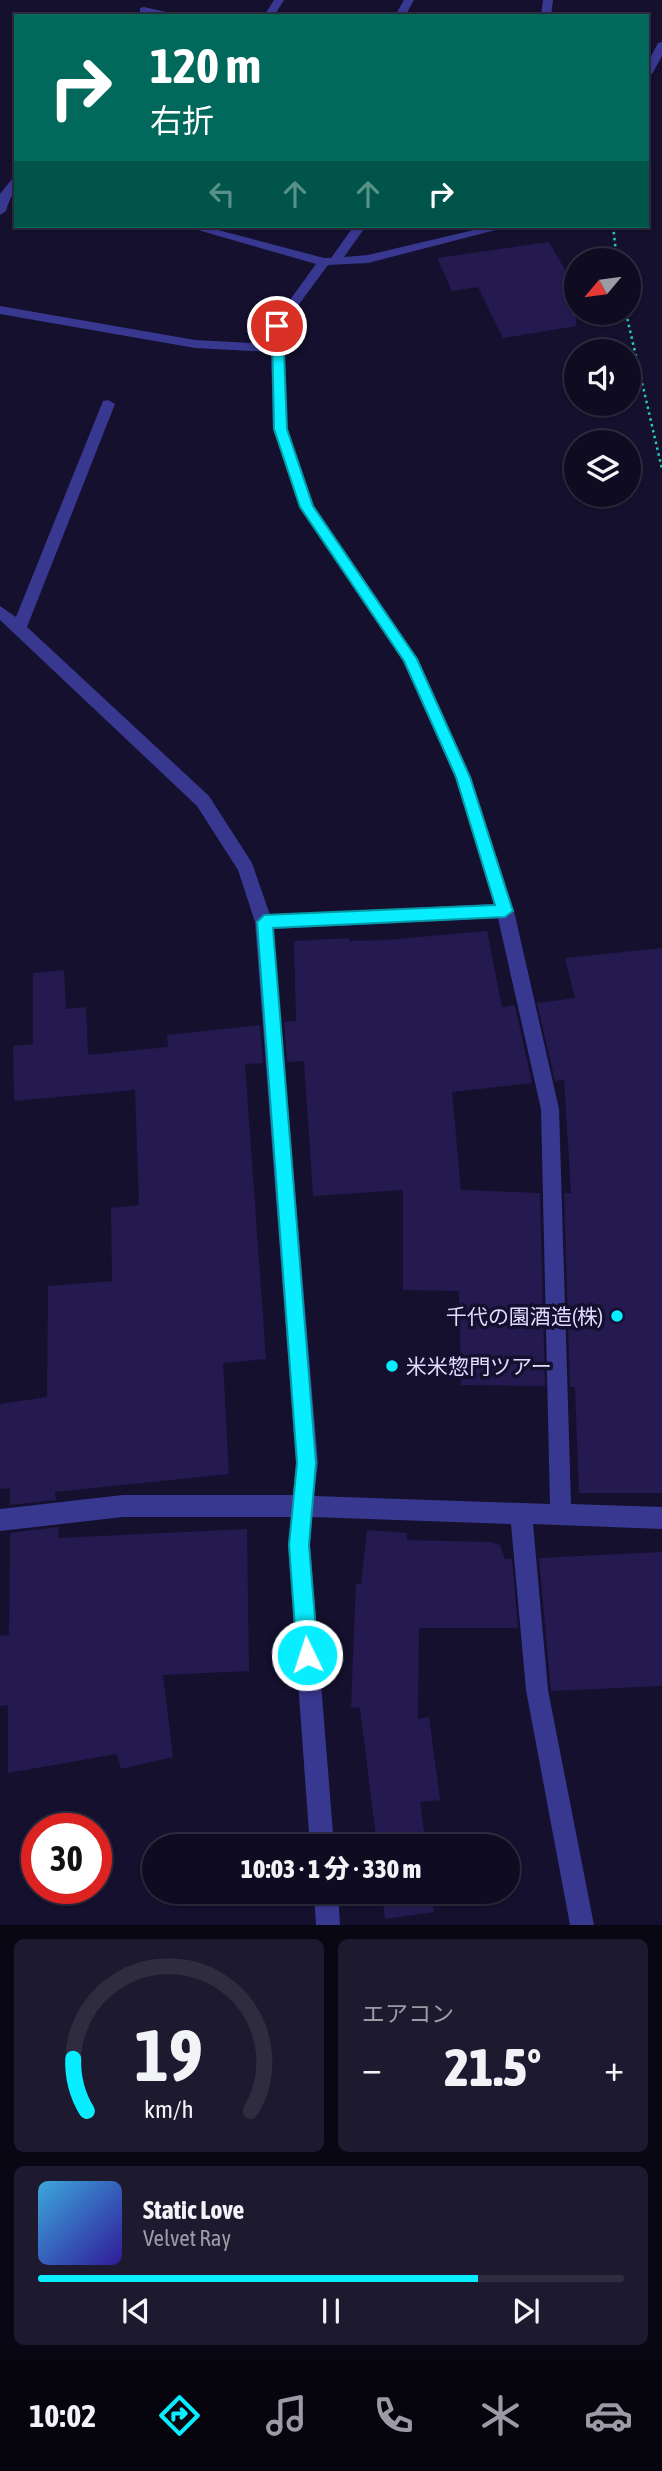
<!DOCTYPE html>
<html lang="ja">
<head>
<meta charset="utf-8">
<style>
	body { margin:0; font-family:"Asap Condensed","Noto Sans JP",sans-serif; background:#1d1a2f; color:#f1f3f6; height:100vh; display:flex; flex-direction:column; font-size:26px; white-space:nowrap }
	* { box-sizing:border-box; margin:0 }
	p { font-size:23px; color:#9b9ba5 }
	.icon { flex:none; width:38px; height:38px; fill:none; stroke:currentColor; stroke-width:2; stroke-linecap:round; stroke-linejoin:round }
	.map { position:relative; height:1925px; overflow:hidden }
	.drawer { display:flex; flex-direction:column; gap:14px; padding:14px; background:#080713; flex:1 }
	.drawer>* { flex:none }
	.guide { position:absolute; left:14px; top:14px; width:635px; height:214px; border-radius:0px; box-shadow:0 2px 5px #0004,0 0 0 2px #2f2c40; background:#00695c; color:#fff; overflow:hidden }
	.needle { width:46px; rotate:241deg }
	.buttons { position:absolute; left:564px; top:248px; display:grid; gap:14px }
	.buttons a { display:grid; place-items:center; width:77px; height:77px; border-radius:50%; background:#0f0c22; box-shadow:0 2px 5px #0004,0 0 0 2px #2f2c40; font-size:35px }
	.speed { position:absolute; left:21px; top:1813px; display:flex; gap:14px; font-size:35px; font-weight:700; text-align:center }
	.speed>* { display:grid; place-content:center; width:91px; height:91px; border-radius:50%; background:#0f0c22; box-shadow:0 2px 5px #0004,0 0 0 2px #2f2c40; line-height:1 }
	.speed .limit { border:10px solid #d22; background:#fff; color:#111 }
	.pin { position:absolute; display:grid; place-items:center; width:60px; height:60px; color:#fff; margin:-30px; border:4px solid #fff; border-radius:50%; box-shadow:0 2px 7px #0007 }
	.me { position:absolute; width:77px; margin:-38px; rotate:356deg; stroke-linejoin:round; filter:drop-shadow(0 0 5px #0008) }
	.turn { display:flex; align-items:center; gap:24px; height:147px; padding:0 21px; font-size:32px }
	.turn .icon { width:91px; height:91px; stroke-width:2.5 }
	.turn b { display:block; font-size:49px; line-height:60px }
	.lanes { display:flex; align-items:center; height:66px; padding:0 21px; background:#0003; justify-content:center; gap:35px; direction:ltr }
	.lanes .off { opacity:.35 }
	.big { font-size:52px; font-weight:800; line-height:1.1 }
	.drawer .card { flex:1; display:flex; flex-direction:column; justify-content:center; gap:10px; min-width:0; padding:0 24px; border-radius:10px; background:#1d1a2f }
	.drawer .dial { align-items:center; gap:0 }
	.dial svg { height:182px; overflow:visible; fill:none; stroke:#2f2c40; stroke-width:7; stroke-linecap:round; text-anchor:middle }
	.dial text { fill:#f1f3f6; stroke:none }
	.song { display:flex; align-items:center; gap:21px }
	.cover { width:84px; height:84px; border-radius:10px; background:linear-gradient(135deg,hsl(200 70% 55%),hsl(250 70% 35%)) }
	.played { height:7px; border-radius:4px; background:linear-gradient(90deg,#08edff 75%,#2f2c40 75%) }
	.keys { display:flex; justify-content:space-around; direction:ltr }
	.heat { display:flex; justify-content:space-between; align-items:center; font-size:38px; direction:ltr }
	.drawer .tiles { flex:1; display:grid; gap:14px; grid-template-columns:1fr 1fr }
	.card:last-child { grid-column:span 2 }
	.trip { position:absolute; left:142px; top:1834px; width:378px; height:70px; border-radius:35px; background:#0f0c22; box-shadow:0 2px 5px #0004,0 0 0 2px #2f2c40; font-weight:800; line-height:70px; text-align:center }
	.tabs { display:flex; height:112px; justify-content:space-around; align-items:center; background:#06050e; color:#9b9ba5 }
	.tabs .icon { width:49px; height:49px }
	.tabs .current { color:#08edff }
	.tabs b { font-size:32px; color:#f1f3f6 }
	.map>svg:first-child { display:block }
	.building { fill:#241a50 }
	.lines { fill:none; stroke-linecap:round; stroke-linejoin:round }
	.path { stroke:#28c8ba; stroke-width:2.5; stroke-dasharray:2.5 3.5; stroke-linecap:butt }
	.minor { fill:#393890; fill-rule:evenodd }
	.route { fill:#08edff; stroke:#059aa6; stroke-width:2 }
	.poi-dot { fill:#08edff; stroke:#14102e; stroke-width:2.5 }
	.labels { text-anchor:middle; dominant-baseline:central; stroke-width:7; stroke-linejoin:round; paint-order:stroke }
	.poi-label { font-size:21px; fill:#dfdcff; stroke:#14102e; text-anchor:end }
</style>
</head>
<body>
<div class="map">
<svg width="662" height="1925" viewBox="0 0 662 1925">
	<rect width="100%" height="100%" fill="#14102e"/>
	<g class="building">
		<path d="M549 242 576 289V326L503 338 478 287 452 291 437 258Z"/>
		<path d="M487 931 502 1007 515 1005 532 1083 452 1092 461 1190 540 1193 545 1386 461 1385 459 1291 403 1290V1190L313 1196 304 1061 287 1062 284 1022 296 1021 294 941 349 938V941L385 940Z"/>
		<path d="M662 948V1493H579L575 1387H570L564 1193H571L564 1080 555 1081 537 1003 575 998 565 958Z"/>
		<path d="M64 970 66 1009 86 1007 88 1055 168 1047 167 1035 260 1025 263 1063 245 1064 266 1359 223 1363 229 1474 55 1492 56 1500 10 1505V1488L0 1489V1404L47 1397 48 1286 112 1281 111 1208 139 1205 135 1090 14 1101 13 1046 33 1044V973Z"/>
		<path d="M58 1527 59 1538 247 1529 249 1671 163 1675 173 1757 121 1769 117 1754 8 1773V1705L0 1706V1636L9 1635 10 1533Z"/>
		<path d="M367 1530 407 1533V1540L490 1542 500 1545 505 1559H512L518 1628H419L418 1719 429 1717 440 1800 420 1802 426 1846H377L360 1708 351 1707 356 1584H361Z"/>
		<path d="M662 1552V1686L551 1691 539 1558Z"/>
		<path d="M382 1892H432L434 1912 385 1919Z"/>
	</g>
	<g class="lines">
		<g class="path">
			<path d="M613 226 617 261"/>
			<path d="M626 313 662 469"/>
		</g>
		<g class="minor">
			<path d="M274 0H284L274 16H264Z"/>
			<path d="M404 0H414L405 16H395Z"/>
			<path d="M543 0H553L551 16H541Z"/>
			<path d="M144 7 184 16 140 12V8Z"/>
			<path d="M662 42V56L652 74 648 75V62L658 43Z"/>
			<path d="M12 179H16C16 191 9 199 6 211L0 215V194Z"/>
			<path d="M184 226H203L324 258H331L354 226H366L344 257 368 255 491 226H511L368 263 328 265 283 326 287 429 314 506 418 659 471 777 514 911 559 1109 571 1504 662 1507V1529L533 1524 548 1690 594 1925H570L526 1690 511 1524 312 1517 310 1545 334 1846H310L288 1545 291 1517H123L0 1531V1509L123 1495H293L296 1463 255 922 238 870 197 806 0 620V606L16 617 103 401 108 400 115 404 27 627 209 796 252 863 270 915 494 904 455 777 403 661 300 507 273 429 271 352 195 348 0 314V306L195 340 271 344V326L316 264ZM498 918 541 1109 550 1504 314 1496 318 1463 273 929Z"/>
			<path d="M314 1892H338L340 1925H316Z"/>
		</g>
	</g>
	<path class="route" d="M277 322 283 326 287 429 313 506 417 659 470 777 513 911 505 917 273 928 316 1463 309 1545 318 1655 315 1662 307 1665 300 1662 297 1655 289 1545 297 1463 257 922 264 915 495 905 456 777 404 661 300 507 274 429 272 326Z"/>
	<g class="poi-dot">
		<circle cx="617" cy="1316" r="7"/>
		<circle cx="392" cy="1366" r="7"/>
	</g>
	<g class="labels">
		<g class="poi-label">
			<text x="603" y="1316">千代の園酒造(株)</text>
			<text x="406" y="1366" text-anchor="start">米米惣門ツアー</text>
		</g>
	</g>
</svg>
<div class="buttons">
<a><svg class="needle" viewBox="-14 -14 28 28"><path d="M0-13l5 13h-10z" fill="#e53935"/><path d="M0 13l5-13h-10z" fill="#9b9ba5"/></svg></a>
<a><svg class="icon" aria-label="sound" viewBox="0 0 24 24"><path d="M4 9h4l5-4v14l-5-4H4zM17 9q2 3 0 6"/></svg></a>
<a><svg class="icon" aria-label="layers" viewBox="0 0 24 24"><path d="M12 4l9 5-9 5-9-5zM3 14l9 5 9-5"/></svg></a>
</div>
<div class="speed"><div class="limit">30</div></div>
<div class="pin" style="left:277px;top:326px;background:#d93025"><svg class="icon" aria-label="arrive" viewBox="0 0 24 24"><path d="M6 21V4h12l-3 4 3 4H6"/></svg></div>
<svg class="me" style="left:307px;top:1655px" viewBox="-20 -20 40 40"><circle r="17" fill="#08edff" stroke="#fff" stroke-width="3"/><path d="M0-11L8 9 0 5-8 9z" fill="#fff"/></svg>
<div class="trip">10:03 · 1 分 · 330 m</div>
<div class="guide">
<div class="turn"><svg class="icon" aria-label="right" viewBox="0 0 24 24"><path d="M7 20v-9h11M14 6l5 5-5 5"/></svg><div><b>120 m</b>右折</div></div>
<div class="lanes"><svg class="icon off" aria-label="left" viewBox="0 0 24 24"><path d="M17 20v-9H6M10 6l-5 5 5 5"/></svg><svg class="icon off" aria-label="ahead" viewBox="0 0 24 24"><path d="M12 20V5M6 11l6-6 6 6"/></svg><svg class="icon off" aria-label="ahead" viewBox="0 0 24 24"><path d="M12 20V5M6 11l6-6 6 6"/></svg><svg class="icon" aria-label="right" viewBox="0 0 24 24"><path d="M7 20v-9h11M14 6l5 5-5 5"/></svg></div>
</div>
</div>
<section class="drawer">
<div class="tiles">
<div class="card dial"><svg viewBox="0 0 100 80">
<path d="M14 69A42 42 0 1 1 86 69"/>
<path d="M14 69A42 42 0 0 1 8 46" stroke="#08edff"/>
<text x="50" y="56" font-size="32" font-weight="700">19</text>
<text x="50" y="72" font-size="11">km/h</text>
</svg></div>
<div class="card"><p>エアコン</p>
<div class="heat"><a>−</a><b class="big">21.5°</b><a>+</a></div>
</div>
<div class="card">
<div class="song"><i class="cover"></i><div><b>Static Love</b><p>Velvet Ray</p></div></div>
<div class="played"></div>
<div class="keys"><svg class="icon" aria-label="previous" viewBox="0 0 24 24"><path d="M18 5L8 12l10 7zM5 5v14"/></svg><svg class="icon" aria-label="pause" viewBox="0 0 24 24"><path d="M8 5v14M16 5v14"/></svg><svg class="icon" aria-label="next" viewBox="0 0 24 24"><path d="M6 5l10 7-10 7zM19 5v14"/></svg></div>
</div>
</div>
</section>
<nav class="tabs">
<b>10:02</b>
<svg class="icon current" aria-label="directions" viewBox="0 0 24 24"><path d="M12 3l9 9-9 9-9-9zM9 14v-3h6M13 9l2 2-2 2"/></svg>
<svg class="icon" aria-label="music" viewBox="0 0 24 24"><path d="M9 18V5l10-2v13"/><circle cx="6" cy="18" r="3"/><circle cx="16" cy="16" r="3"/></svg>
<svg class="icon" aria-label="phone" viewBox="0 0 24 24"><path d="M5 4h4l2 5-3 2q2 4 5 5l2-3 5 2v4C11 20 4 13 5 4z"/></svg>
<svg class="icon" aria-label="climate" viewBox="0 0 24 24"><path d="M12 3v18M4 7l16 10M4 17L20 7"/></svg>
<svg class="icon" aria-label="car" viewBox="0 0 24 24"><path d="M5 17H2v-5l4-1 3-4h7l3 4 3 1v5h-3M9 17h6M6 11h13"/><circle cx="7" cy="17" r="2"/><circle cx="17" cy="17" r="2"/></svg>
</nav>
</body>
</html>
